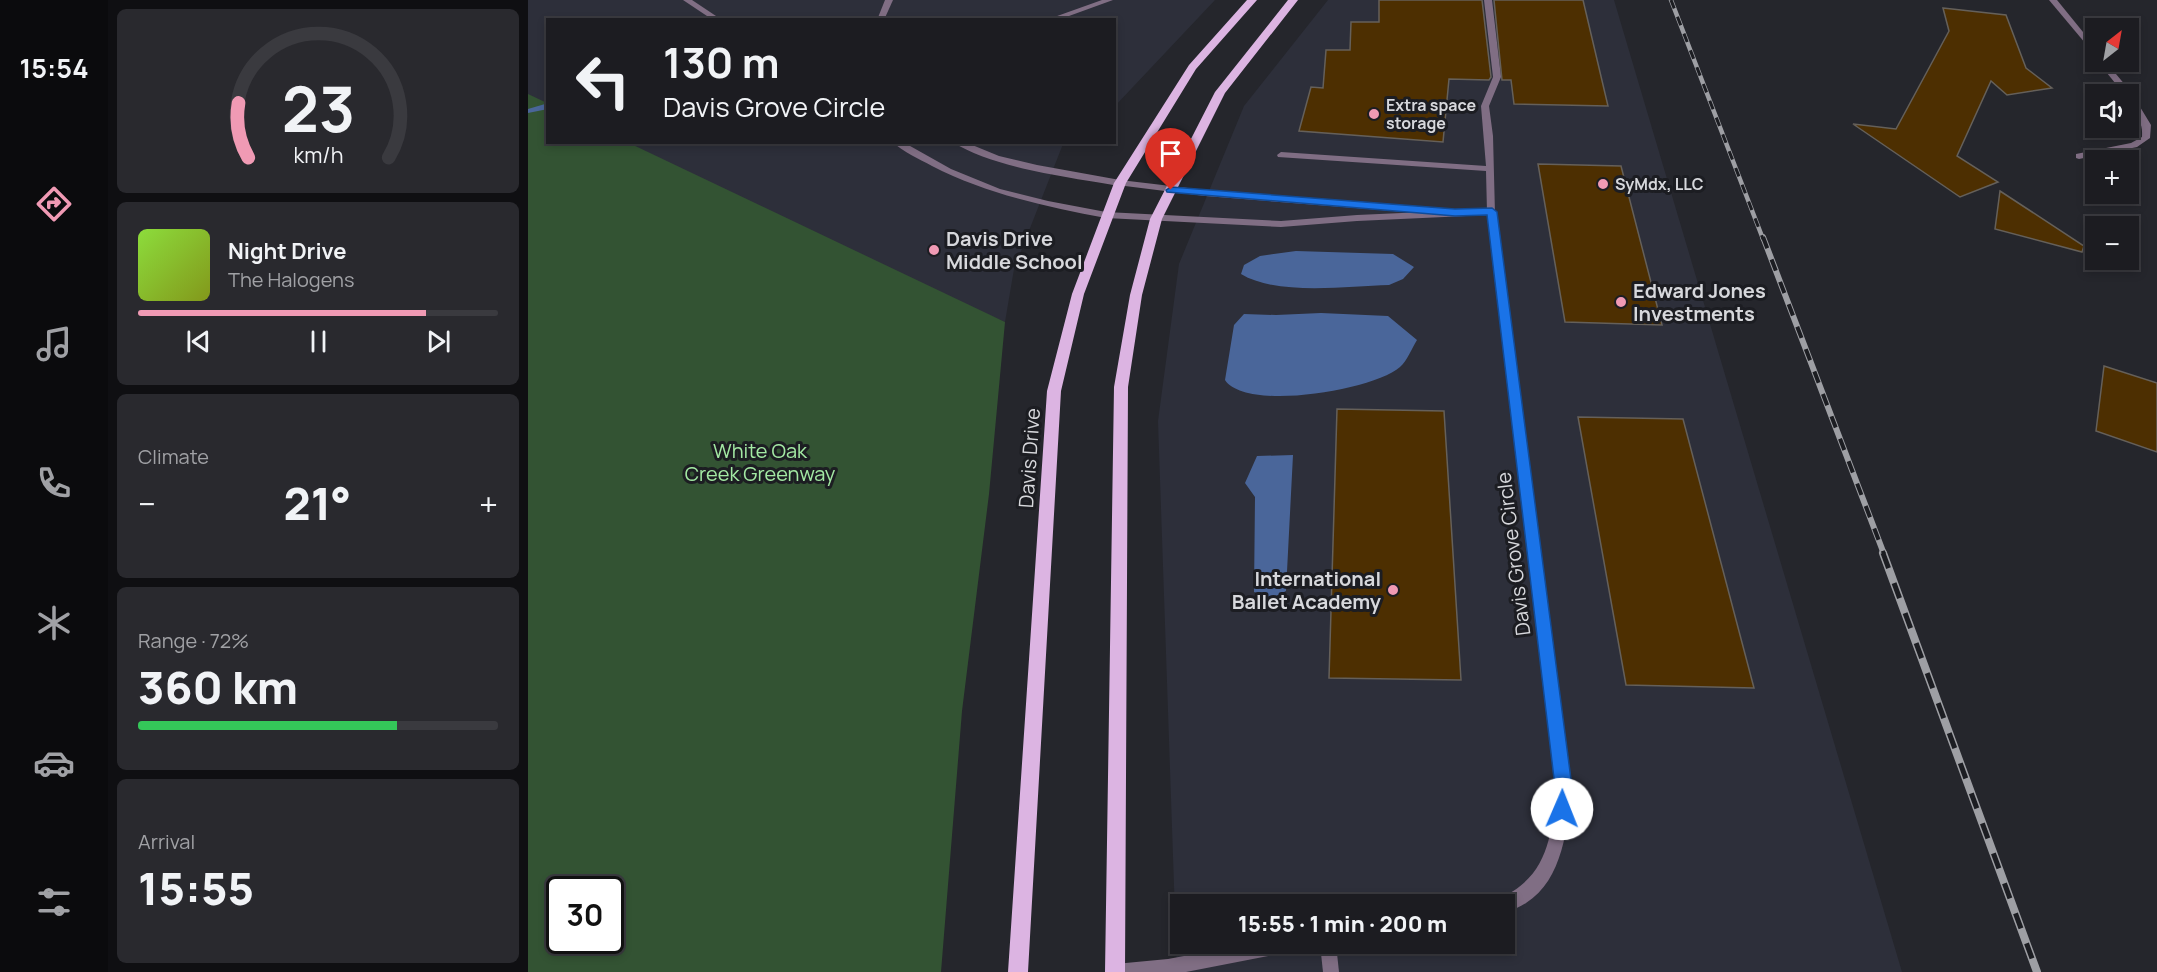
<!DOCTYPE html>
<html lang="en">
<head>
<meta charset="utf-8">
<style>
	body { margin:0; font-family:Manrope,sans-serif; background:#29292e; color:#f1f3f6; height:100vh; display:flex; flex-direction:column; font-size:22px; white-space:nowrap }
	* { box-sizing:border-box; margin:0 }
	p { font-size:20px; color:#a0a1a5 }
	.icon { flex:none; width:33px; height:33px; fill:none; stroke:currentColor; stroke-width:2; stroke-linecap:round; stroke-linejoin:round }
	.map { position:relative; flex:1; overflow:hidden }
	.drawer { display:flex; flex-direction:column; gap:9px; padding:9px; background:#0f0f12; width:420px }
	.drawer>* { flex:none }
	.hud { position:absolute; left:18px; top:18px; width:570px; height:126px; border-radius:0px; box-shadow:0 3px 9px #0003,0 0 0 2px #3a3a3f; background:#1c1c21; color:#f1f3f6; overflow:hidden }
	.needle { width:39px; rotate:31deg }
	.fabs { position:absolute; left:1557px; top:18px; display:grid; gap:12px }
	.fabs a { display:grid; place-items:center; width:54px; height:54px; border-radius:0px; background:#1c1c21; box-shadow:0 3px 9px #0003,0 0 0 2px #3a3a3f; font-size:30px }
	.speed { position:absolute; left:18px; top:876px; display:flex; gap:12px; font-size:30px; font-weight:700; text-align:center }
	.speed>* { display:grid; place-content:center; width:78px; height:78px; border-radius:50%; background:#1c1c21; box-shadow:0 3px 9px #0003,0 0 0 2px #3a3a3f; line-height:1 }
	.speed .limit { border:3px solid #111; border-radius:9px; background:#fff; color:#111 }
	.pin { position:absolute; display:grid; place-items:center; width:51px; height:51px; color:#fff; margin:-62px -26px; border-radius:50% 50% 50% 0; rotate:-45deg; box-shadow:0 0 6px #0007 }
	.pin .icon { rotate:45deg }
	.me { position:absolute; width:66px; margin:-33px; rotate:1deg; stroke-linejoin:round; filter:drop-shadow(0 0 4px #0008) }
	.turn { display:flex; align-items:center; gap:21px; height:126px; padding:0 18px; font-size:27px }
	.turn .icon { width:78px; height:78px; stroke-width:2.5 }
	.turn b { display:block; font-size:42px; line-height:51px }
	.big { font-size:45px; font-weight:800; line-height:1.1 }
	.drawer .card { flex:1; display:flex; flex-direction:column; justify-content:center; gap:9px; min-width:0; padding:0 21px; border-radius:9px; background:#29292e }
	.drawer .dial { align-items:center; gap:0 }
	.dial svg { height:156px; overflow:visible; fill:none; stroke:#3a3a3f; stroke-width:7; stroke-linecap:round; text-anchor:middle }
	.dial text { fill:#f1f3f6; stroke:none }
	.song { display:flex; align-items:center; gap:18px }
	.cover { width:72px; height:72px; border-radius:9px; background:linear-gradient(135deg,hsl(90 70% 55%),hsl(70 70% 35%)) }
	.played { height:6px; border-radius:3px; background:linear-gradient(90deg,#f09ab4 80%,#3a3a3f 80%) }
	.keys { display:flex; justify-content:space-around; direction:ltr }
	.heat { display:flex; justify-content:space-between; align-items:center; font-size:33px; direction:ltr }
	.charge { height:9px; border-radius:4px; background:linear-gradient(90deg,#34c759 72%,#3a3a3f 0) }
	.trip { position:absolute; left:642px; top:894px; width:345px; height:60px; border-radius:0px; background:#1c1c21; box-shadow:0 3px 9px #0003,0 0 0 2px #3a3a3f; font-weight:800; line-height:60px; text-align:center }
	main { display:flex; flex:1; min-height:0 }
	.menu { display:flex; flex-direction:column; width:108px; justify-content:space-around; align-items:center; background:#0b0b0d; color:#a0a1a5 }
	.menu .icon { width:42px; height:42px }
	.menu .on { color:#f09ab4 }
	.menu b { font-size:27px; color:#f1f3f6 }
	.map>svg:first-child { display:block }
	.built { fill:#2d2f3a; fill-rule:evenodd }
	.green { fill:#335333; fill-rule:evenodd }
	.water { fill:#4a669a }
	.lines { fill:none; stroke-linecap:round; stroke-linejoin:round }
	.stream { fill:#4a669a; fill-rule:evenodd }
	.building { fill:#4d2f01; stroke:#65605a; stroke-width:1.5 }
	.lane { fill:#806e84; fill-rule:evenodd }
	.street { fill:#806e84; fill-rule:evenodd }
	.primary { fill:#dcb4e2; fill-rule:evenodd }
	.rail-far2-casing { stroke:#9e9fa4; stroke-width:4.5 }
	.rail-far1-casing { stroke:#9e9fa4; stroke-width:6 }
	.rail-casing { stroke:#9e9fa4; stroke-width:8 }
	.rail-far2 { stroke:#1c1d22; stroke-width:3; stroke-dasharray:9; stroke-linecap:butt }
	.rail-far1 { stroke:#1c1d22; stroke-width:4; stroke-dasharray:12; stroke-linecap:butt }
	.rail { stroke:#1c1d22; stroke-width:5; stroke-dasharray:16; stroke-linecap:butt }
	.route { fill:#1a73e8; stroke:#114b97; stroke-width:1.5 }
	.poi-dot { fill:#f09ab4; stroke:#1c1d22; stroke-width:2 }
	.labels { text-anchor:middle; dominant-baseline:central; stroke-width:6; stroke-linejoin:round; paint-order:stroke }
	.far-poi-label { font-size:16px; font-weight:bold; fill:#d7d8dc; stroke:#1c1d22; text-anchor:start }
	.poi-label { font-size:20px; font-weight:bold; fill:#d7d8dc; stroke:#1c1d22; text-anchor:start }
	.park-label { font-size:20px; fill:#a3e9a3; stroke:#1c1d22 }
	.street-label { font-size:20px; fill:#d7d8dc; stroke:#1c1d22 }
</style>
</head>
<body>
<main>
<nav class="menu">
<b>15:54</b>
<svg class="icon on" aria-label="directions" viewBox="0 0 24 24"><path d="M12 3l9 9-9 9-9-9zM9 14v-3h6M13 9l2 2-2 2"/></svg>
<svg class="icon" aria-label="music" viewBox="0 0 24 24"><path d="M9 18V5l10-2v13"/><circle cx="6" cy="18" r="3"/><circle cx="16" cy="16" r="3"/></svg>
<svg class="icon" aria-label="phone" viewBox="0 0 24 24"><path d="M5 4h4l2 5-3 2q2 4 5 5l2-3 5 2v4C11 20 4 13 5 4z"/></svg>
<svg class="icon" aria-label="climate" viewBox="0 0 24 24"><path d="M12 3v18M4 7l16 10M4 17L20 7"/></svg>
<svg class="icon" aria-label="car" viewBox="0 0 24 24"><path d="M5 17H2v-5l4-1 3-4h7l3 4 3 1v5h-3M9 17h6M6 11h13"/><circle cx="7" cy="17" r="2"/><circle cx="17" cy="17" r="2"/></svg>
<svg class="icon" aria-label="filters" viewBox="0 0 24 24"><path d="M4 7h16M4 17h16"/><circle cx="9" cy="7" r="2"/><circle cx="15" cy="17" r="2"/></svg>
</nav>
<section class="drawer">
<div class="card dial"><svg viewBox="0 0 100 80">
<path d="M14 69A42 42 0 1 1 86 69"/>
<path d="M14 69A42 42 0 0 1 9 41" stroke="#f09ab4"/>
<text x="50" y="56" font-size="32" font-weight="700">23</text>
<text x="50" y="72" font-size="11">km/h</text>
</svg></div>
<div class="card">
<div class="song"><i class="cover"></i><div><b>Night Drive</b><p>The Halogens</p></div></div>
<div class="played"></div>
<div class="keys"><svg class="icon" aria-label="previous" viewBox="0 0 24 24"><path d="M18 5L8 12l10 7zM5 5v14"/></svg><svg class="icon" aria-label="pause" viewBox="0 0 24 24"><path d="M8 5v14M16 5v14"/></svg><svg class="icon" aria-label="next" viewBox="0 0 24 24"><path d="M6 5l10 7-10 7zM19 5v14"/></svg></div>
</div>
<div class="card"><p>Climate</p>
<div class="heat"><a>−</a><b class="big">21°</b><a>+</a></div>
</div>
<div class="card"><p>Range · 72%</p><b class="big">360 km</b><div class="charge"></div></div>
<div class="card"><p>Arrival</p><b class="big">15:55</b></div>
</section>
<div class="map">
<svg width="1629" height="972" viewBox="0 0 1629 972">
	<rect width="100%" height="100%" fill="#25262c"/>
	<g class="built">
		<path d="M0 0H687L587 106 586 20H20L19 105 0 95Z"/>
		<path d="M800 0H1086L1374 972H649L630 421 651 264 716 106ZM652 904H976V944H652Z"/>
		<path d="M98 143H539L535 144 486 269 477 322 412 294Z"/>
	</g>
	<path class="green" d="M0 94 19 103 20 142 101 143 477 322 461 494 434 711 413 972H0ZM32 890H82V940H32Z"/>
	<g class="water">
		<path d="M768 251 865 254 886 267 875 279 861 285C819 286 749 296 713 274L716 265 732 256Z"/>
		<path d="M793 313 860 316 889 340C884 348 879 361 872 367 846 390 718 412 697 380L706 325 716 314 748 315Z"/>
		<path d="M765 455 758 591 744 598 726 592 727 497 717 483 729 456Z"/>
	</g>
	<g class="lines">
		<path class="stream" d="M17 104H20V109L0 113V109Z"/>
	</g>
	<g class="building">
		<path d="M851 0H954L963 77 961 80 921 79 915 142 771 131 783 87 795 88 798 50H822L823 22H851Z"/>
		<path d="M966 0H1055L1080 106 986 104 983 80H974Z"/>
		<path d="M1415 8 1478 15 1498 68 1524 88 1479 95 1463 81 1429 156 1470 182 1432 197 1325 124 1368 129 1421 31Z"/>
		<path d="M1010 164 1093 166 1134 325 1037 322Z"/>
		<path d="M1472 191 1556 246 1554 252 1467 229Z"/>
		<path d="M1576 366 1629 383V452L1568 431Z"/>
		<path d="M809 409 916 411 933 680 801 678Z"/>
		<path d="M1050 417 1155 419 1226 688 1098 685Z"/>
	</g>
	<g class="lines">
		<g class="lane">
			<path d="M155 0H164L194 20H185Z"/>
			<path d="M357 0H365L356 20H349Z"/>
			<path d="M574 0H585L530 20H518Z"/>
			<path d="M956 0H964L973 77 961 106 965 136 967 214 964 215 959 212 958 171 750 157 749 155 753 152 958 166 953 106 965 77Z"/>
			<path d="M364 142H375L423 169 472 189 520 201 578 212 583 215 578 218C518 207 459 194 404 166 391 159 376 152 364 142Z"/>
			<path d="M425 142H437L471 156 509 165 592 180 597 183 592 186C546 178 463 168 425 142Z"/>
			<path d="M792 944H808L811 972H795Z"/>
		</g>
		<g class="street">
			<path d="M1521 0H1529L1568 48V56Z"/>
			<path d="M1570 62H1578L1603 92 1623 125 1622 138 1609 147 1551 159 1548 158V154L1603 143 1614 137C1616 115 1600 113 1600 94H1596Z"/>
			<path d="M592 180 677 190 878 206 883 209 878 212 677 196 589 185 587 183Z"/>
			<path d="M964 209 969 212 1043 787C1040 826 1035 880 998 903 992 907 984 910 976 913V904H968L970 899C1021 877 1023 836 1029 787L960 215 829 221 753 227 578 218 573 215 578 212 753 221 829 215Z"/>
			<path d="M720 944H769L767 950 761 952 658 972H579L581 966 587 964 640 959Z"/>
		</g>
		<g class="primary">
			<path d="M719 0H729L668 69 598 183 556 294 533 391 500 972H480L519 391 544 294 586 183 661 65Z"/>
			<path d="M760 0H770L697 93 634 219 614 295 600 387 597 972H577L586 387 602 295 622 219 687 92Z"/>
		</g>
		<g class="rail-far2-casing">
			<path id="rail-far2" d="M1143 0 1235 239"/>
		</g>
		<g class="rail-far1-casing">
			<path id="rail-far1" d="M1235 237 1356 554"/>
		</g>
		<g class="rail-casing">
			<path id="rail" d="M1355 553 1509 972"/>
		</g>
		<use href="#rail-far2" class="rail-far2"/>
		<use href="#rail-far1" class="rail-far1"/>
		<use href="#rail" class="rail"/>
	</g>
	<path class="route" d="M643 187 927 209 964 208 969 212 1044 787 1040 815 1034 818 1028 815 1025 809 1027 787 959 215 927 216 639 192 638 190Z"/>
	<g class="poi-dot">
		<circle cx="846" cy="114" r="6"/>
		<circle cx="1075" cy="184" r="6"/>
		<circle cx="406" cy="250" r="6"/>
		<circle cx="1093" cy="302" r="6"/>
		<circle cx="865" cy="590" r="6"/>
	</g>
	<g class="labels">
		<g class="far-poi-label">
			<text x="858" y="105">Extra space<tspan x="858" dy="18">storage</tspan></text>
			<text x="1087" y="184">SyMdx, LLC</text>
		</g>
		<g class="poi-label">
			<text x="418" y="238">Davis Drive<tspan x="418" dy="23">Middle School</tspan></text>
			<text x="1105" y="290">Edward Jones<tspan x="1105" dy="23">Investments</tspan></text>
			<text x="853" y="578" text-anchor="end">International<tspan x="853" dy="23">Ballet Academy</tspan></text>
		</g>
		<g class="park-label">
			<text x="232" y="450">White Oak<tspan x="232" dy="23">Creek Greenway</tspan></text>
		</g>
		<g class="street-label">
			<text transform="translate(501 458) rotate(-86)">Davis Drive</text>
			<text transform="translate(985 554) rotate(-97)">Davis Grove Circle</text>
		</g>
	</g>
</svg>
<div class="fabs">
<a><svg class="needle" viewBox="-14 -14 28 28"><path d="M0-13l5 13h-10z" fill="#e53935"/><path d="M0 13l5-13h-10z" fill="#a0a1a5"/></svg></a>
<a><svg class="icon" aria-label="sound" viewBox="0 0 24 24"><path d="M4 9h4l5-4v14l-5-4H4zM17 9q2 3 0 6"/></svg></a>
<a>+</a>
<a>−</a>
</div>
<div class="speed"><div class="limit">30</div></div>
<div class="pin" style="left:643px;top:190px;background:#d93025"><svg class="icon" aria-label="arrive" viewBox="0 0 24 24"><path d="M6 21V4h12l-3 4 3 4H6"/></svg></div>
<svg class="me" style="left:1034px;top:809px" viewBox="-20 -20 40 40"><circle r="19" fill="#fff"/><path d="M0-13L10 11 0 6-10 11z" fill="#1a73e8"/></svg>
<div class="trip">15:55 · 1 min · 200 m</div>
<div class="hud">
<div class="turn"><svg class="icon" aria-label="left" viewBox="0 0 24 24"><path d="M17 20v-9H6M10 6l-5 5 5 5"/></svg><div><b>130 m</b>Davis Grove Circle</div></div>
</div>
</div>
</main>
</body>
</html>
